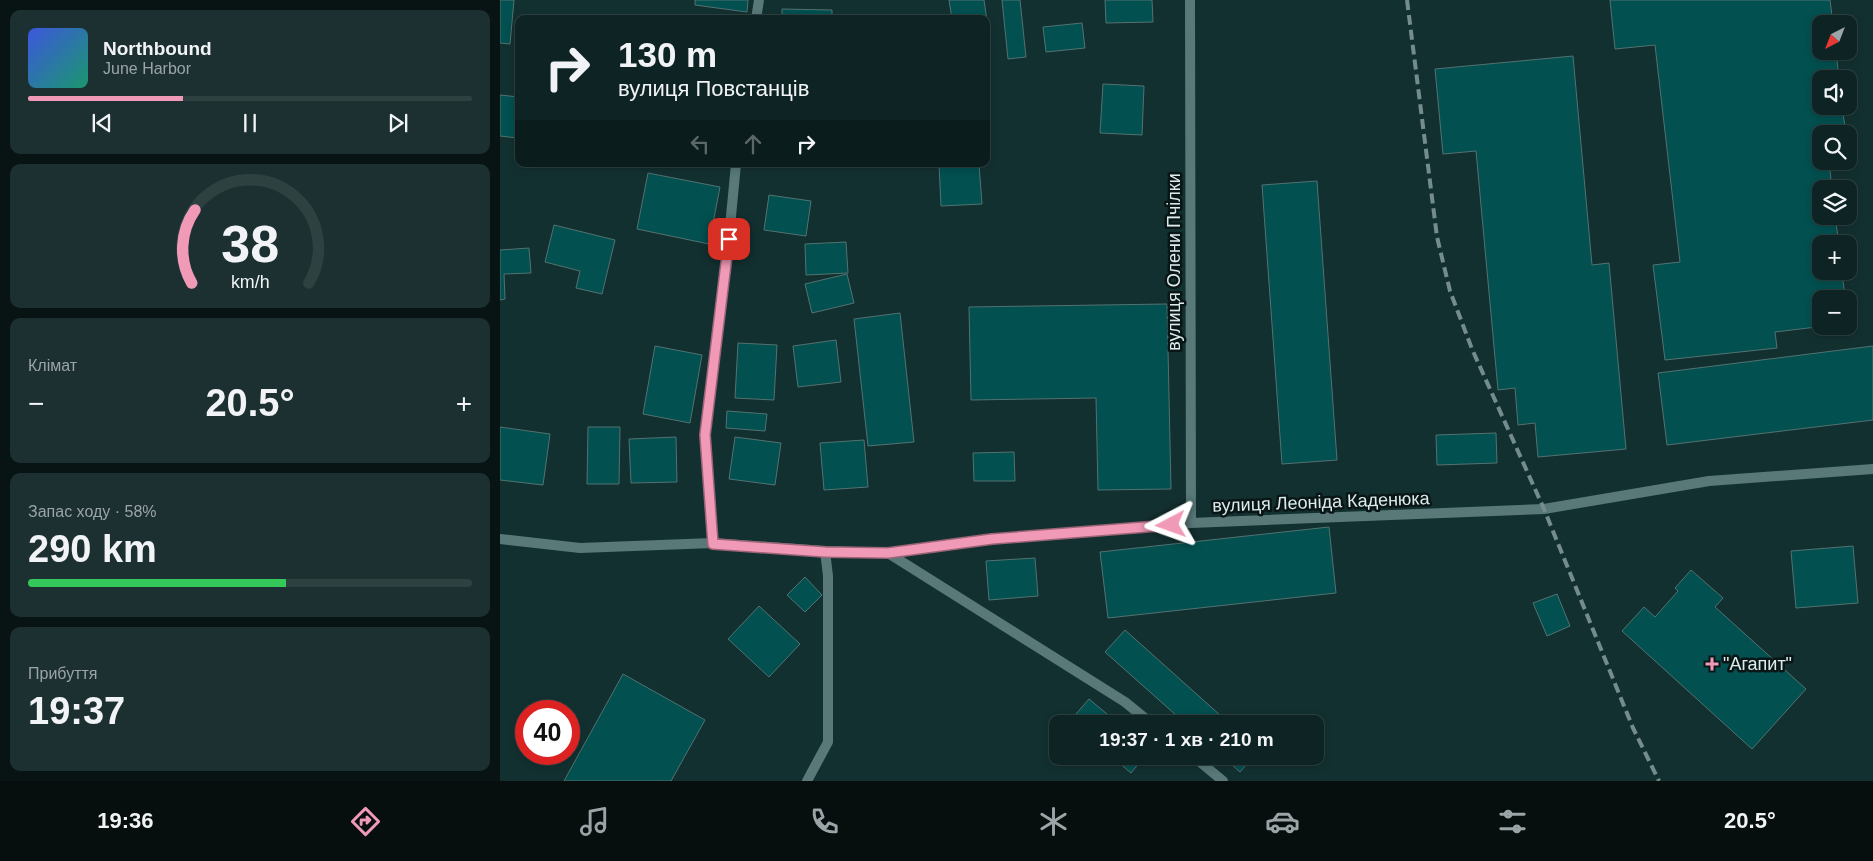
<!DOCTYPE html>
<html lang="uk">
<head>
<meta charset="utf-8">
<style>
	body { margin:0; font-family:Arial,sans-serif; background:#1c3031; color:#f1f3f6; height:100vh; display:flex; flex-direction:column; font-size:19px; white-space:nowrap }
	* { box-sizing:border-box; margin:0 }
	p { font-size:16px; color:#9ba4a6 }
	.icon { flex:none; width:28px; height:28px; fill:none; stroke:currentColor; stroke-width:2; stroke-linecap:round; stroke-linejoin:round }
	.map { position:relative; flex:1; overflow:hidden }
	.drawer { display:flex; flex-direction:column; gap:10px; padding:10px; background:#081414; width:500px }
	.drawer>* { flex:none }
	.hud { position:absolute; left:15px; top:15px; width:475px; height:152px; border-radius:10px; box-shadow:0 2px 8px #0003,0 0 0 1px #2e4141; background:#0e2424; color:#f1f3f6; overflow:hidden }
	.needle { width:32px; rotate:222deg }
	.tools { position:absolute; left:1312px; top:15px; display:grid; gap:10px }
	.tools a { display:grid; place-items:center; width:45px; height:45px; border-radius:10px; background:#0e2424; box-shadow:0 2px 8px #0003,0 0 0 1px #2e4141; font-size:25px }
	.speed { position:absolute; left:15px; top:700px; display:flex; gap:10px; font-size:25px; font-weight:700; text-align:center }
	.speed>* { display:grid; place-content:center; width:65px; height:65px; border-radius:50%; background:#0e2424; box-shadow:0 2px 8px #0003,0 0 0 1px #2e4141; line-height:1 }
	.speed .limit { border:8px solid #d22; background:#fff; color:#111 }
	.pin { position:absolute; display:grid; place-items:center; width:42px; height:42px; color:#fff; margin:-21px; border-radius:10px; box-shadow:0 2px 8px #0006 }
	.me { position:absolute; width:55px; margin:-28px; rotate:266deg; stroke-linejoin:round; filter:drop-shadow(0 0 4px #0008) }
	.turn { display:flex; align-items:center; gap:18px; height:105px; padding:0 20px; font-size:22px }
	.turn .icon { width:65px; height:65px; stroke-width:2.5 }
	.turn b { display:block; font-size:35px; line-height:42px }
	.lanes { display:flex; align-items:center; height:48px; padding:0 20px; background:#0003; justify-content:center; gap:25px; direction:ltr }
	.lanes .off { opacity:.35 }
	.big { font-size:38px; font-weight:700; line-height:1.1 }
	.drawer .widget { flex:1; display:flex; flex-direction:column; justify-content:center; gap:8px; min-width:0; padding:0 18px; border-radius:10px; background:#1c3031 }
	.drawer .dial { align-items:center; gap:0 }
	.dial svg { height:130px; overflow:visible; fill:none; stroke:#2e4141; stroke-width:7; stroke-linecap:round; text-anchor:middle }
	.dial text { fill:#f1f3f6; stroke:none }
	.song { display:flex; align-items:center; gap:15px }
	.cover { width:60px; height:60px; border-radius:8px; background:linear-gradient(135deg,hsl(230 70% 55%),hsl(160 70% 35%)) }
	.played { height:5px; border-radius:2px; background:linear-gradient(90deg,#f09ab7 35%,#2e4141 35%) }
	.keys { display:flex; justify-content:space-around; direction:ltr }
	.heat { display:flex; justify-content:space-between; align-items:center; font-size:28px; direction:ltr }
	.charge { height:8px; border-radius:4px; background:linear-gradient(90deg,#34c759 58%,#2e4141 0) }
	.trip { position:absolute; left:549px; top:715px; width:275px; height:50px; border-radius:10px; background:#0e2424; box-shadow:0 2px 8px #0003,0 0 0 1px #2e4141; font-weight:700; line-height:50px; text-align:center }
	.dock { display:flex; height:80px; justify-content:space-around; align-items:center; background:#060e0e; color:#9ba4a6 }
	.dock .icon { width:35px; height:35px }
	.dock .on { color:#f09ab7 }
	.dock b { font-size:22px; color:#f1f3f6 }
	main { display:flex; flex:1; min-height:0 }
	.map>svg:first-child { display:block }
	.building { fill:#025050; stroke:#537271 }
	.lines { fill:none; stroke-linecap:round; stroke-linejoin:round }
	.service { stroke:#587978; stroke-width:10 }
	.minor { stroke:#587978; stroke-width:10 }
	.tertiary { stroke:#587978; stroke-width:10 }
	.rail { stroke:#758c8c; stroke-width:4; stroke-dasharray:10 5; stroke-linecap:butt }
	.route-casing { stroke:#9c6477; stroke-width:12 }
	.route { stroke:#f09ab7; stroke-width:9 }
	.poi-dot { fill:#f09ab7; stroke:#0a1616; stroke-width:2 }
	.labels { text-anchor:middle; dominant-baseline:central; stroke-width:5; stroke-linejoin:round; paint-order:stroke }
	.street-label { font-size:18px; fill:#dcecec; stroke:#0a1616 }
	.poi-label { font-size:18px; fill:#dcecec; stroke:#0a1616; text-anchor:start }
</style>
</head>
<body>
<main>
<section class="drawer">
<div class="widget">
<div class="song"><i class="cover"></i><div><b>Northbound</b><p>June Harbor</p></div></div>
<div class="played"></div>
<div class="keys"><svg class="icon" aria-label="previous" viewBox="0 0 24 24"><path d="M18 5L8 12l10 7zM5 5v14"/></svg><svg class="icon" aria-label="pause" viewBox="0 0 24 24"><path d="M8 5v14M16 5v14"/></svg><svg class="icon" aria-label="next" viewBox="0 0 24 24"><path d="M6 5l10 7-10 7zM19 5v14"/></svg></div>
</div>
<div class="widget dial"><svg viewBox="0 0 100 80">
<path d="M14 69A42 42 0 1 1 86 69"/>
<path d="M14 69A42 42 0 0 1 16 24" stroke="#f09ab7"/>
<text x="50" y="56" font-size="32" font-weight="700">38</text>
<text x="50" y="72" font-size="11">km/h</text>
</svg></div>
<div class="widget"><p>Клімат</p>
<div class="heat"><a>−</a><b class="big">20.5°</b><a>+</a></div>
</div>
<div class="widget"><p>Запас ходу · 58%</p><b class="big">290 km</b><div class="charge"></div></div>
<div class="widget"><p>Прибуття</p><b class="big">19:37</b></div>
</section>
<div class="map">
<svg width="1373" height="781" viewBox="0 0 1373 781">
	<rect width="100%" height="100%" fill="#133030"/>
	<g class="building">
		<path d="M0 0H14L10 44 0 43Z"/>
		<path d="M195 0H248L247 12 195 5Z"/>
		<path d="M449 0H484L488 28H486V19H452Z"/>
		<path d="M502 0H520L526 57 508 59Z"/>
		<path d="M605 0H652L653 22 606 23Z"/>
		<path d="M1110 0H1330L1333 24H1321V51H1336L1339 79H1321V106H1342L1346 134H1321V161H1329L1332 189H1321V216H1335L1339 244H1321V271H1342L1345 299H1321V326H1325L1275 332 1277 348 1165 360 1153 265 1180 262 1155 45 1115 49Z"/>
		<path d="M282 9 332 10V19H282Z"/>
		<path d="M582 23 585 48 546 52 543 27Z"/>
		<path d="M1073 56 1092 265 1109 263 1126 449 1038 457 1035 423 1018 425 1015 388 998 390 976 151 943 154 935 69Z"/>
		<path d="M603 84 644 86 642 135 600 133Z"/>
		<path d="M0 95 19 97 17 138 0 136Z"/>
		<path d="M315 164H358L315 167Z"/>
		<path d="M439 164H479L482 204 441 206Z"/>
		<path d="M148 173 220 187 209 244 137 229Z"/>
		<path d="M817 181 837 460 782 464 762 185Z"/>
		<path d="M269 195 311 201 306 236 264 230Z"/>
		<path d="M54 225 115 240 102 294 76 288 80 271 45 262Z"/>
		<path d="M346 242 348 273 306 275 305 244Z"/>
		<path d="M29 248 31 273 4 274 5 299 0 300V250Z"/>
		<path d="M347 274 354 303 312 313 305 284Z"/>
		<path d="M667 304 671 489 598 490 596 398 471 400 469 307Z"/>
		<path d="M400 313 414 442 368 446 354 319Z"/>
		<path d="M336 340 341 382 298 387 293 346Z"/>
		<path d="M238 343 277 345 274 400 235 398Z"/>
		<path d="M155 346 202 355 190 423 143 414Z"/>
		<path d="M1373 346V420L1167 445 1158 373Z"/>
		<path d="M227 411 267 414 265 431 226 428Z"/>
		<path d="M0 427 50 434 43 485 0 480Z"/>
		<path d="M88 427H120L119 484H87Z"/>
		<path d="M996 433 997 463 937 465 936 435Z"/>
		<path d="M176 437 177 482 131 483 129 439Z"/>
		<path d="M235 437 281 443 275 485 229 479Z"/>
		<path d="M364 440 368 487 324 490 320 443Z"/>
		<path d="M514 452 515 481H474L473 453Z"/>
		<path d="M829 527 836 593 608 618 600 552Z"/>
		<path d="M1353 546 1358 603 1296 608 1291 551Z"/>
		<path d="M535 558 538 596 489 600 486 561Z"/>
		<path d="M1191 570 1223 598 1215 607 1306 689 1252 749 1122 631 1144 607 1155 617 1178 591 1175 588Z"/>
		<path d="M305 577 322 595 305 612 287 595Z"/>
		<path d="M1057 594 1070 626 1047 636 1033 603Z"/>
		<path d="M259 606 300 644 269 677 228 639Z"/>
		<path d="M625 630 730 724H686L605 652Z"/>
		<path d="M123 674 205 720 171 781H64Z"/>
		<path d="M589 699 619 724 569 722Z"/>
		<path d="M611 756H645L631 773Z"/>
		<path d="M722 756H754L740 772Z"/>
	</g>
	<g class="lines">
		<g class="service">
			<path d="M388 553 625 702 652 724"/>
			<path d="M693 756 723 781"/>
			<path d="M307 781 328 742V576L325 551"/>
		</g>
		<g class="minor">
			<path d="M256 19 259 0"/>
			<path d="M213 543 205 435 227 258 236 164"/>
		</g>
		<g class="tertiary">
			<path d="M690 0 691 523"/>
			<path d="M0 539 80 548 213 543 325 551 388 553 492 539 691 523 1044 509 1209 481 1373 469"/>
		</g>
		<path class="rail" d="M907 0 937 237 950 291 972 349 1044 509 1133 728 1159 781"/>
	</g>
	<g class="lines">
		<g class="route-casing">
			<path id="route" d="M229 239 205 435 213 544 325 552 388 553 492 539 671 525"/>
		</g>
		<use href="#route" class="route"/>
	</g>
	<path class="poi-dot" d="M1209.5 656.5h5v5h5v5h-5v5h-5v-5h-5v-5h5z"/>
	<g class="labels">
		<g class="street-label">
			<text transform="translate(674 262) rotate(-90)">вулиця Олени Пчілки</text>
			<text transform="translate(821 502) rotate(-2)">вулиця Леоніда Каденюка</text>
		</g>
		<g class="poi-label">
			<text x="1223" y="664">"Агапит"</text>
		</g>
	</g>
</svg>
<div class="tools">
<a><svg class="needle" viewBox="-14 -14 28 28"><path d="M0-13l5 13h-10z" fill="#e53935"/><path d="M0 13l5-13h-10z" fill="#9ba4a6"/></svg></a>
<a><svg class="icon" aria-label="sound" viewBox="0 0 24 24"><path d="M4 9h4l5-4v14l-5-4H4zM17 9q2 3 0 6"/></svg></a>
<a><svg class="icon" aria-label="search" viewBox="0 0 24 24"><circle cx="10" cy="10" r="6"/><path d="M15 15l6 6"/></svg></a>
<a><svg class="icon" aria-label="layers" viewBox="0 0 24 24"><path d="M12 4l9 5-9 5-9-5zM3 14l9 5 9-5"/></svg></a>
<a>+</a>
<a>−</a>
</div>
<div class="speed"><div class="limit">40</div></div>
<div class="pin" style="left:229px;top:239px;background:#d93025"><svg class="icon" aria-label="arrive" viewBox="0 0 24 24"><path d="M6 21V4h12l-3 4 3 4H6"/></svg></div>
<svg class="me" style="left:671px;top:525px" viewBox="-20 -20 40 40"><path d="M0-17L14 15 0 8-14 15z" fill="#f09ab7" stroke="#fff" stroke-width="4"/></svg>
<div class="trip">19:37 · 1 хв · 210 m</div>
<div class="hud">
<div class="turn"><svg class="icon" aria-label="right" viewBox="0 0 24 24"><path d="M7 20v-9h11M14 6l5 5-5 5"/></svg><div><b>130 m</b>вулиця Повстанців</div></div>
<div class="lanes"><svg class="icon off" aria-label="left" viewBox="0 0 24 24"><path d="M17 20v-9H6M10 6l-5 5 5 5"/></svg><svg class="icon off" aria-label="ahead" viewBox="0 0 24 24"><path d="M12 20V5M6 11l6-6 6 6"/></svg><svg class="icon" aria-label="right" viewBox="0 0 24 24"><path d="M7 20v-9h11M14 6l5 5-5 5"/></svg></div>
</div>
</div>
</main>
<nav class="dock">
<b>19:36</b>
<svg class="icon on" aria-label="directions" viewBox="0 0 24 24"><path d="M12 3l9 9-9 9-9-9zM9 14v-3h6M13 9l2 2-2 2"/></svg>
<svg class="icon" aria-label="music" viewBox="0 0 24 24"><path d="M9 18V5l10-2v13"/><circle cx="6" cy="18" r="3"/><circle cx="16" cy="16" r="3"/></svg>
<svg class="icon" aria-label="phone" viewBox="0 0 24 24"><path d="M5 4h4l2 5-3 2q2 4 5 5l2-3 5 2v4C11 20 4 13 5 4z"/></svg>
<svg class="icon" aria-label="climate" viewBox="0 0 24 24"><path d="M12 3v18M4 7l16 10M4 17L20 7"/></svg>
<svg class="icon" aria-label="car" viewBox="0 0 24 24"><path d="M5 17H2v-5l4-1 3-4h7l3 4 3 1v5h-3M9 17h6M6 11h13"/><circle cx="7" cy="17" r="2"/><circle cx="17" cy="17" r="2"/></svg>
<svg class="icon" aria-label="filters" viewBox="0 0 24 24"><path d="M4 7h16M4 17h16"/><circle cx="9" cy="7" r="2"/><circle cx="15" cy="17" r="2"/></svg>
<b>20.5°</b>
</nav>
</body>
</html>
